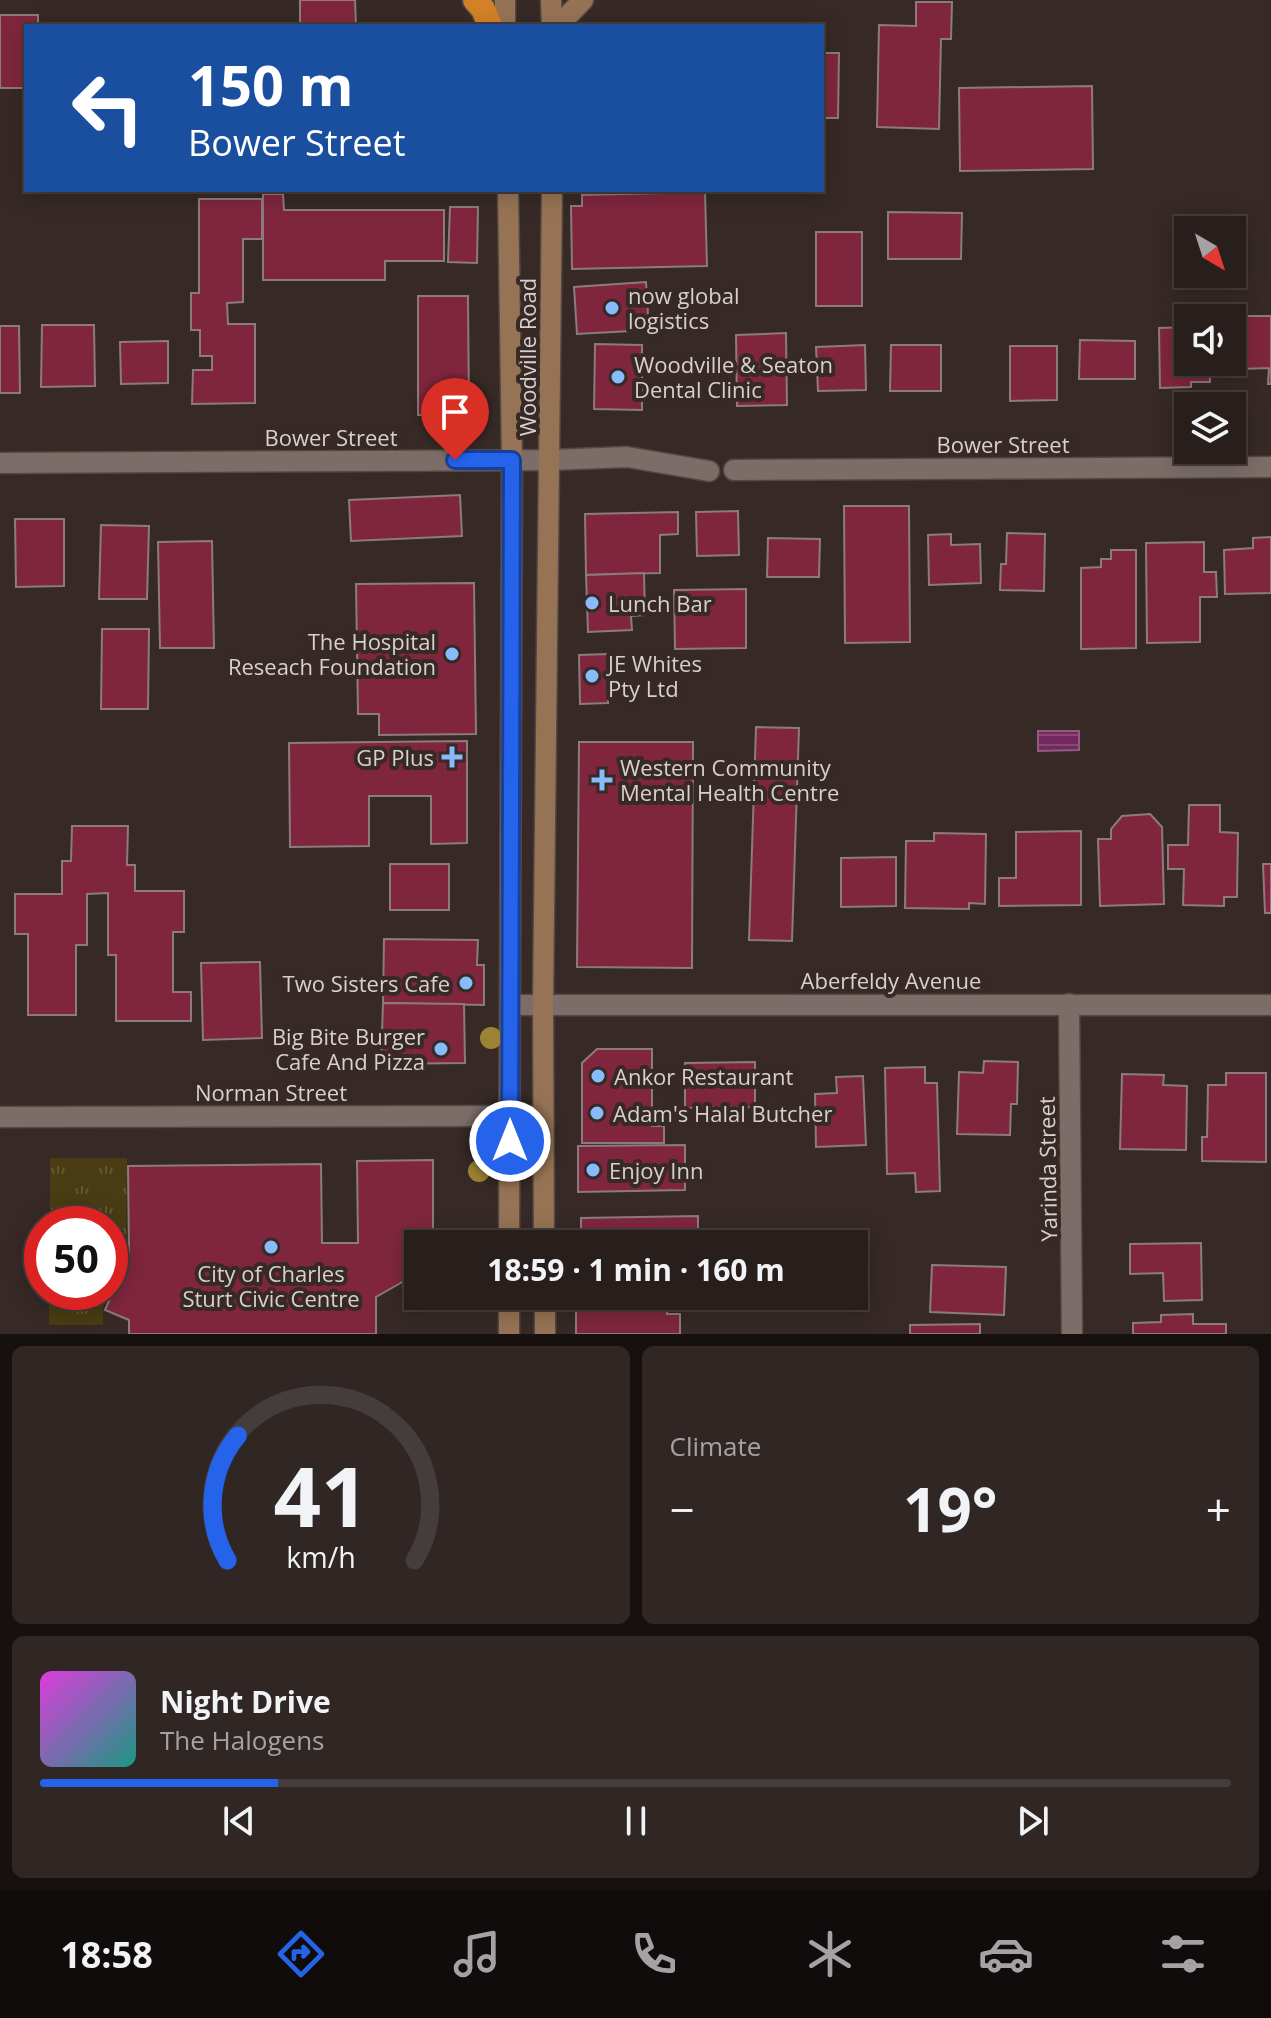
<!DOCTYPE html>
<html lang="en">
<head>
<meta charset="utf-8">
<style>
	body { margin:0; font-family:"Open Sans",sans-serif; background:#302725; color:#f1f3f6; height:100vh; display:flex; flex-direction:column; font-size:30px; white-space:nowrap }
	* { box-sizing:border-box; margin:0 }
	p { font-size:26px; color:#a5a2a3 }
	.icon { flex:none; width:44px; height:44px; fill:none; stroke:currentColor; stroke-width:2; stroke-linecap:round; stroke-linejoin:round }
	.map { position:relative; height:1334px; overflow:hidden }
	.panel { display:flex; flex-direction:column; gap:12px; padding:12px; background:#16110f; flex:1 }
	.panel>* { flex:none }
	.banner { position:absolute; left:24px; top:24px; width:800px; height:168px; border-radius:0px; box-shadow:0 4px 20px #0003,0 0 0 2px #443d3b; background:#1a4fa0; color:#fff; overflow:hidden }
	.needle { width:52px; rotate:141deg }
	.fabs { position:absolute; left:1174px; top:216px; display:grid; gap:16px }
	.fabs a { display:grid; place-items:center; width:72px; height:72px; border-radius:0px; background:#281f1c; box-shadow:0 4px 20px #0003,0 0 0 2px #443d3b; font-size:40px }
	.speed { position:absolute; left:24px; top:1206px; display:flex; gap:16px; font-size:40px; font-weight:700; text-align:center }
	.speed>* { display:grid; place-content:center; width:104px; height:104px; border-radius:50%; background:#281f1c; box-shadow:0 4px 20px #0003,0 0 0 2px #443d3b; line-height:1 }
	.speed .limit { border:12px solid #d22; background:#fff; color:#111 }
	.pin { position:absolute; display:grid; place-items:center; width:68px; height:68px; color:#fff; margin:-82px -34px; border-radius:50% 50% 50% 0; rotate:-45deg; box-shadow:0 0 8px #0007 }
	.pin .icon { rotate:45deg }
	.me { position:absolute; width:88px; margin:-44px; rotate:0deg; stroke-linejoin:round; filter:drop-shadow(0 0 6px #0008) }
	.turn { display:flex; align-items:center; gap:28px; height:168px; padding:0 32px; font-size:36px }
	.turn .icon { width:104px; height:104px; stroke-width:2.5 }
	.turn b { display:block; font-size:56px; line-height:68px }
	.big { font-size:60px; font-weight:700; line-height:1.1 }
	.panel .card { flex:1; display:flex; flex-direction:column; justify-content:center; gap:12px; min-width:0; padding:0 28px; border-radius:12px; background:#302725 }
	.panel .dial { align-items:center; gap:0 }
	.dial svg { height:208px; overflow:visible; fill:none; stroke:#443d3b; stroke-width:7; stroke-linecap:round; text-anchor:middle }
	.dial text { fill:#f1f3f6; stroke:none }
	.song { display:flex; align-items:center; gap:24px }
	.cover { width:96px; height:96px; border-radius:12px; background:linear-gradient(135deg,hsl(300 70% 55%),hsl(170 70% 35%)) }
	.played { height:8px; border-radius:4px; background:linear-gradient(90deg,#2563eb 20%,#443d3b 20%) }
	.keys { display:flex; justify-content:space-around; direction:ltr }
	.heat { display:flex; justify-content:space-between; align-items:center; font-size:44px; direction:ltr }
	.panel .tiles { flex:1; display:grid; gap:12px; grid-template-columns:1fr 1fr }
	.card:last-child { grid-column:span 2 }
	.trip { position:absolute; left:404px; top:1230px; width:464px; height:80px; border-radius:0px; background:#281f1c; box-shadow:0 4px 20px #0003,0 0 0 2px #443d3b; font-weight:700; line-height:80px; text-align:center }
	.tab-bar { display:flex; height:128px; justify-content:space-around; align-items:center; background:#100c0b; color:#a5a2a3 }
	.tab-bar .icon { width:56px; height:56px }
	.tab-bar .on { color:#2563eb }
	.tab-bar b { font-size:36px; color:#f1f3f6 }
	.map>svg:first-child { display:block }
	.park { fill:url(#park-tufts) }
	.water { fill:url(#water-rules); stroke:#915b80; stroke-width:2 }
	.building { fill:#7f263e; stroke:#8c7b7e; stroke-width:2 }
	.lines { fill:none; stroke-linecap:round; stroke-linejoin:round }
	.street-casing { stroke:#524744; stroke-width:23 }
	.secondary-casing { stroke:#524744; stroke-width:23 }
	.highway-casing { stroke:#524744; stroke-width:27 }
	.street { stroke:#7c6d68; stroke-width:20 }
	.secondary { stroke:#967354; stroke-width:20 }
	.highway { stroke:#d28226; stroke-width:24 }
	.tree { fill:#9c8234 }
	.route-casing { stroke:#184099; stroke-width:20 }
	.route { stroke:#2563eb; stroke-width:14 }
	.poi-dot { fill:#87bbfb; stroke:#362926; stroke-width:3 }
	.labels { text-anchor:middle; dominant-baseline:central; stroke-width:8; stroke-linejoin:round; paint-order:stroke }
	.poi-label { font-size:22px; fill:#d8d0cd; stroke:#362926; text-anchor:start }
	.street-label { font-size:22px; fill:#d8d0cd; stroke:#362926 }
</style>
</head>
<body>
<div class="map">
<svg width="1271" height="1334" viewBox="0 0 1271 1334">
	<defs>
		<pattern id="park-tufts" width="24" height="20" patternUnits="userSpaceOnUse" patternTransform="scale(2)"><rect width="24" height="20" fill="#493c12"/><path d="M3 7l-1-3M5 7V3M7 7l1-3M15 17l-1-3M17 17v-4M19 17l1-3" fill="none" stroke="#625733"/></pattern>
		<pattern id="water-rules" width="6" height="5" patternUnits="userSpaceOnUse" patternTransform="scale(2)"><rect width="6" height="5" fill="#73295f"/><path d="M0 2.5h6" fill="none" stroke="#864775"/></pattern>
	</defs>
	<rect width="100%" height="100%" fill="#362926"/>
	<g class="park">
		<path d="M50 1158H127L126 1253 110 1291V1224H50Z"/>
		<path d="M49 1292H109L103 1307V1325H49Z"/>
	</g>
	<path class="water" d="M1038 731H1079V750L1038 751Z"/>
	<g class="building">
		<path d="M300 0H355L356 26H300Z"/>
		<path d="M916 2H952L951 39H941L939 129 877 127 879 25 916 26Z"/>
		<path d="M0 15H38V26H26V88H0Z"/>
		<path d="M822 53H839L838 118H822Z"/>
		<path d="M1092 86 1093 169 960 171 959 88Z"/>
		<path d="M705 192 707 266 572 269 571 206H582V195Z"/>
		<path d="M263 194H283L284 210H444V261H385V280H263Z"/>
		<path d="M199 199H262V239H243V302L227 303 228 324H255V403L192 404 193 370H212V356H200V330H191V293H199Z"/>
		<path d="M450 207H478L477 263 448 262Z"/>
		<path d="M888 212 962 213 961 259H888Z"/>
		<rect x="816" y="232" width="46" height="74"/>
		<path d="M646 282 649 330 577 334 574 287Z"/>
		<path d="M418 296H468L469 415H418Z"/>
		<path d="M1240 316H1271V384H1268L1269 368 1240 369Z"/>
		<path d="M42 325H94L95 386 41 387Z"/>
		<path d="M0 326H19L20 393H0Z"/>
		<path d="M1188 327V362H1210V382H1191V387L1160 388 1159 328Z"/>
		<path d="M786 333 787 405 737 406 736 335Z"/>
		<path d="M1080 340 1135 341V379H1079Z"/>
		<path d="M168 341V383L121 384 120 342Z"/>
		<path d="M595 344 642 345V410L594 409Z"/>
		<path d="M865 345 866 390 818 391 816 347Z"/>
		<path d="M891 345H941V391H890Z"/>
		<path d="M1010 346H1057V400L1010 401Z"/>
		<path d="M460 495 462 536 351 541 349 500Z"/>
		<path d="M844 506H909L910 642 845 643Z"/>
		<path d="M738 511 739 555 697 556 696 512Z"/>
		<path d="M678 512V534L660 535V573L586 575 585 514Z"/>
		<path d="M15 519H64V586L16 587Z"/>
		<path d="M101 525 149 526 147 599H99Z"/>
		<path d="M1007 533 1045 534 1044 591 1000 590 1001 564H1006Z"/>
		<path d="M951 534V545L980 544 981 583 929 585 928 535Z"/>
		<path d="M1271 537V593L1225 594 1224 550 1253 548V538Z"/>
		<path d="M768 538 820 539 819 577H767Z"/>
		<path d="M212 541 214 648H160L158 542Z"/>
		<path d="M1204 542V572H1216L1217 597H1200V642L1147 643 1146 543Z"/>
		<path d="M1111 550H1136V648L1081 649V568L1101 567V559H1111Z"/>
		<path d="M644 573 645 615 631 616 632 630 588 632 586 575Z"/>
		<path d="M474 583 476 734 379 735V714H358L356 584Z"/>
		<path d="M746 589V648L675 649 674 590Z"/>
		<path d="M102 629H149L148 709H101Z"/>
		<path d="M608 654V703L580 704 579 655Z"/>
		<path d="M756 727 799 728 792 941 749 940Z"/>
		<path d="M467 741V843L431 844V796H369V846L290 847 289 743Z"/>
		<path d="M579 742H693L692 968 577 967Z"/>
		<path d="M1189 805H1220V832L1238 833 1237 897H1224V906L1183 905 1184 869H1168V845H1188Z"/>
		<path d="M1150 814 1162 827 1164 904 1100 906 1098 839H1111V829L1122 816Z"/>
		<path d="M72 826H128L127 865H135V891H184V932H173V992H191V1021H116V955H108V893L87 894V945H76V1015H28V934H15V894H62V861H71Z"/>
		<path d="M1081 831V905L999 906V878H1016V832Z"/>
		<path d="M934 833 986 834 985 904 969 903V909L905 908 906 841H934Z"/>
		<path d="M896 857V906L841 907V858Z"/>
		<rect x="390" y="864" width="59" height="46"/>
		<path d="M1263 864H1271V913H1265Z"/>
		<path d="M384 939 478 940 477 965H484V1005L383 1003Z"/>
		<path d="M260 962 262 1038 203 1040 201 963Z"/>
		<path d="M383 1003 464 1004 465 1063 381 1064Z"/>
		<path d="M597 1049H652V1126H664V1143H582V1063Z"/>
		<path d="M984 1061 1018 1062 1017 1104H1011L1010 1135 957 1134 959 1072 983 1073Z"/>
		<path d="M755 1062V1107L685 1108V1063Z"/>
		<path d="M925 1067V1083H937L940 1191 916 1192 915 1173 887 1174 885 1068Z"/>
		<path d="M1226 1073H1266V1162L1202 1161V1137H1207L1208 1085H1226Z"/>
		<path d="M1122 1074 1164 1075 1163 1085 1187 1086 1186 1150 1120 1149Z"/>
		<path d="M863 1076 866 1145 816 1147 815 1094 837 1093 836 1077Z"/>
		<path d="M685 1145V1190L578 1192V1146Z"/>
		<path d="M433 1160V1239H412L413 1251H418V1273L376 1297V1334H129V1320L105 1310 129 1254 128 1166 321 1164 322 1243H358L357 1161Z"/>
		<path d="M698 1216V1244H581V1218Z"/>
		<path d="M1201 1243 1202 1300 1164 1301 1163 1273 1130 1274V1244Z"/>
		<path d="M932 1265 1006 1267 1004 1315 930 1312Z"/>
		<path d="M576 1296H667V1314H680V1334H576Z"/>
		<path d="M1193 1314V1324H1226V1334H1133V1323L1161 1322V1315Z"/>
		<path d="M980 1324V1334H910V1325Z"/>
	</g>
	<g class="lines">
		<g class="street-casing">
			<g id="street">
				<path d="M0 463 550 460 627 457 709 471"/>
				<path d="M734 470 1271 467"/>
				<path d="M1069 1004 1072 1334"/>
				<path d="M511 1005H1271"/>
				<path d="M0 1117 543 1116"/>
			</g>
		</g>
		<g class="secondary-casing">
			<g id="secondary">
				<path d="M505 0V26"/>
				<path d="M551 0 552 26"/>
				<path d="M558 26 583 0"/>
				<path d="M508 190 512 460 509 1244"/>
				<path d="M544 1244 543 1005 552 190"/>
				<path d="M545 1296V1334"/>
				<path d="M509 1334V1296"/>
			</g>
		</g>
		<g class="highway-casing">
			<path id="highway" d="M475 0 483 9 490 26"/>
		</g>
		<use href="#street" class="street"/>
		<use href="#secondary" class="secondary"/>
		<use href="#highway" class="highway"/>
	</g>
	<g class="tree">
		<circle cx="491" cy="1038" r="11"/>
		<circle cx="479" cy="1171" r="11"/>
	</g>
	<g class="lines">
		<g class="route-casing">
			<path id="route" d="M455 460H512L510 1141"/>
		</g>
		<use href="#route" class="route"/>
	</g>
	<g class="poi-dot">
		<circle cx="612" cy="308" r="8"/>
		<circle cx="618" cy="377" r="8"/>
		<circle cx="592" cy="603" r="8"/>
		<circle cx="452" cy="654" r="8"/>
		<circle cx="592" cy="676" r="8"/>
		<path d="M448 745h8v8h8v8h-8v8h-8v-8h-8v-8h8z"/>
		<path d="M598 768h8v8h8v8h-8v8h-8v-8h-8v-8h8z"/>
		<circle cx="466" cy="983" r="8"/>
		<circle cx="441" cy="1049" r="8"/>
		<circle cx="598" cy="1076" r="8"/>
		<circle cx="597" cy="1113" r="8"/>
		<circle cx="593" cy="1170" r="8"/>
		<circle cx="271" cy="1247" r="8"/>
	</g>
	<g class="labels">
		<g class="poi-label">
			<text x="628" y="295">now global<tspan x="628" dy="25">logistics</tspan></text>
			<text x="634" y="364">Woodville &amp; Seaton<tspan x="634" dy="25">Dental Clinic</tspan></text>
			<text x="608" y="603">Lunch Bar</text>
			<text x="436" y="641" text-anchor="end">The Hospital<tspan x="436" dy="25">Reseach Foundation</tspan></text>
			<text x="608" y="663">JE Whites<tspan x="608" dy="25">Pty Ltd</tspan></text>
			<text x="434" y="757" text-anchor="end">GP Plus</text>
			<text x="620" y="767">Western Community<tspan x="620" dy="25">Mental Health Centre</tspan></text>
			<text x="450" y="983" text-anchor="end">Two Sisters Cafe</text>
			<text x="425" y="1036" text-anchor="end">Big Bite Burger<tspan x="425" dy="25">Cafe And Pizza</tspan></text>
			<text x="614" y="1076">Ankor Restaurant</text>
			<text x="613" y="1113">Adam's Halal Butcher</text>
			<text x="609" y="1170">Enjoy Inn</text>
			<text x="271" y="1273" text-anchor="middle">City of Charles<tspan x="271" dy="25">Sturt Civic Centre</tspan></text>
		</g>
		<g class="street-label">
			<text transform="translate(527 357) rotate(-90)">Woodville Road</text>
			<text x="331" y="437">Bower Street</text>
			<text x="1003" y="444">Bower Street</text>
			<text x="891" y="980">Aberfeldy Avenue</text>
			<text x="271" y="1092">Norman Street</text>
			<text transform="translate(1047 1169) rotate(-91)">Yarinda Street</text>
		</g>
	</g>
</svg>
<div class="fabs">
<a><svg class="needle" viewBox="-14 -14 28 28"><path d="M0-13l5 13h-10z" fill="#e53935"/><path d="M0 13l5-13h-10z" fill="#a5a2a3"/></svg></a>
<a><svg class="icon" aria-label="sound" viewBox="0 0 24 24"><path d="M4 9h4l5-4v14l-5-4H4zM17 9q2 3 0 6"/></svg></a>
<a><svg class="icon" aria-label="layers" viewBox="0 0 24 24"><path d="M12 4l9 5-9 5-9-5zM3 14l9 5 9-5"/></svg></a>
</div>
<div class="speed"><div class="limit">50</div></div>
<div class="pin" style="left:455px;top:460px;background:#d93025"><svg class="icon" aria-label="arrive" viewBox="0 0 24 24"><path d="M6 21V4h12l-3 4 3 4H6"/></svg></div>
<svg class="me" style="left:510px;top:1141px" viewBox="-20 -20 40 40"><circle r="17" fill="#2563eb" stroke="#fff" stroke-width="3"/><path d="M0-11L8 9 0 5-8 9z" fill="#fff"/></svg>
<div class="trip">18:59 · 1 min · 160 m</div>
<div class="banner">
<div class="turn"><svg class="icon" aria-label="left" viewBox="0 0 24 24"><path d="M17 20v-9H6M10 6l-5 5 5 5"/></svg><div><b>150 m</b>Bower Street</div></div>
</div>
</div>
<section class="panel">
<div class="tiles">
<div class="card dial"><svg viewBox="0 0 100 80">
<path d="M14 69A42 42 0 1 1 86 69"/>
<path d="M14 69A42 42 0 0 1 18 21" stroke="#2563eb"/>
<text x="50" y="56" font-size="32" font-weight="700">41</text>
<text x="50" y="72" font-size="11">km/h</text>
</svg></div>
<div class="card"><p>Climate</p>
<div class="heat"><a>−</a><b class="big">19°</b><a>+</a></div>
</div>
<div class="card">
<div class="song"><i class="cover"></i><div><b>Night Drive</b><p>The Halogens</p></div></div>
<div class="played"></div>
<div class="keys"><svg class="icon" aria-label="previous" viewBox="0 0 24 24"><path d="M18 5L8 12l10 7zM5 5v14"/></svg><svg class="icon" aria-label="pause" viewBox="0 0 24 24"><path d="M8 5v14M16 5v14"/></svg><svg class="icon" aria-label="next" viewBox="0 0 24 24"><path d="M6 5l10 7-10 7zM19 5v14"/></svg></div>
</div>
</div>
</section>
<nav class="tab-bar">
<b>18:58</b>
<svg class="icon on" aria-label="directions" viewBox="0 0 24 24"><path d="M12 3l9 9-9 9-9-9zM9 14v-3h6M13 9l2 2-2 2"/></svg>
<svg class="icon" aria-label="music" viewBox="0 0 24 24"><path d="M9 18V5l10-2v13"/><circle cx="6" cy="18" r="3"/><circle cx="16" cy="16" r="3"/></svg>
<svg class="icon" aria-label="phone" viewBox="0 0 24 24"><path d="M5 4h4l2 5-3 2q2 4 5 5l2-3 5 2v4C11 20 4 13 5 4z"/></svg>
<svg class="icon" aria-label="climate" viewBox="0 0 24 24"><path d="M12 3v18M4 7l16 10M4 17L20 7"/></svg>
<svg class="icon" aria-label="car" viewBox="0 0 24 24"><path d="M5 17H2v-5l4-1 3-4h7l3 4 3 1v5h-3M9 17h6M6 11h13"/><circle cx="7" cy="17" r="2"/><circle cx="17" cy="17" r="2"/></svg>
<svg class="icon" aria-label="filters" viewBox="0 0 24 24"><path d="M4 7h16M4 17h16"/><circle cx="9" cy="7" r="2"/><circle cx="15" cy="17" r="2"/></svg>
</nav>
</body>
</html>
